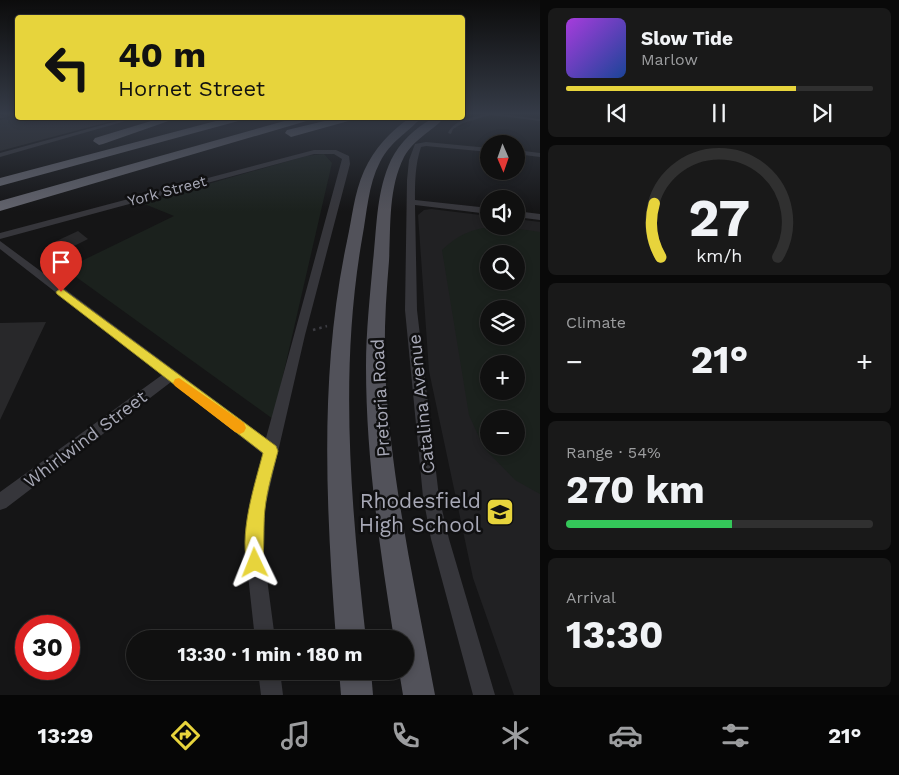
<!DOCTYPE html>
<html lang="en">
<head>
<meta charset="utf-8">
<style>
	body { margin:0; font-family:"Work Sans",sans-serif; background:#191919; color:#f1f3f6; height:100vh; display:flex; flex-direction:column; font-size:19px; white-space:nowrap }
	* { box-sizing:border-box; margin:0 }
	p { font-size:16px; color:#9c9d9f }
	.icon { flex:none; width:28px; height:28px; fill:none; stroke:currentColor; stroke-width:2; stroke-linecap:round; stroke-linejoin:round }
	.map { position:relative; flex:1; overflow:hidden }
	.sheet { display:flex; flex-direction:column; gap:8px; padding:8px; background:#090909; width:359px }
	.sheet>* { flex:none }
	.hud { position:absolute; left:15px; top:15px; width:450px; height:105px; border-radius:5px; box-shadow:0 2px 8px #0003,0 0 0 1px #303030; background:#e7d43c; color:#111; overflow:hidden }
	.needle { width:32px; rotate:178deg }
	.controls { position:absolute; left:480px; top:135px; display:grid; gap:10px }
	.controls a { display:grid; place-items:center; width:45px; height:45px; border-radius:50%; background:#101010; box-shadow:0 2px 8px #0003,0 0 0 1px #303030; font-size:25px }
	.speed { position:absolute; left:15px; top:615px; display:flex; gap:10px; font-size:25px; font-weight:700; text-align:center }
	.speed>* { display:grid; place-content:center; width:65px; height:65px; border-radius:50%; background:#101010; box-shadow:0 2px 8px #0003,0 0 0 1px #303030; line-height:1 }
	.speed .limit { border:8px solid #d22; background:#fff; color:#111 }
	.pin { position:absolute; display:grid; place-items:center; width:42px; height:42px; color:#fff; margin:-51px -21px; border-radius:50% 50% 50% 0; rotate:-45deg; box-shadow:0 0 5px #0007 }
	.pin .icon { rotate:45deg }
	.me { position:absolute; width:55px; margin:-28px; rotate:358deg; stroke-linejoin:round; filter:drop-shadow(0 0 4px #0008) }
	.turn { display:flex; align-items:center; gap:18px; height:105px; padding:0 20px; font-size:22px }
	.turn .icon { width:65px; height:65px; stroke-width:2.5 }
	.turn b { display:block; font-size:35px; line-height:42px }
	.big { font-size:38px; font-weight:700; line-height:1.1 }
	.sheet .tile { flex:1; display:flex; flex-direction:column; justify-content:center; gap:8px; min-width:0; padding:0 18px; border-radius:8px; background:#191919 }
	.sheet .dial { align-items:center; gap:0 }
	.dial svg { height:130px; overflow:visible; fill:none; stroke:#303030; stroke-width:7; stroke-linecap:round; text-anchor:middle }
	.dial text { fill:#f1f3f6; stroke:none }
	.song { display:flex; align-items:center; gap:15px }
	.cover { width:60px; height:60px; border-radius:8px; background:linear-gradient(135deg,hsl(280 70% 55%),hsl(220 70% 35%)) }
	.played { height:5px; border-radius:2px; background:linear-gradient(90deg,#e7d43c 75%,#303030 75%) }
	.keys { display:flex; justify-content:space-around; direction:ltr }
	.heat { display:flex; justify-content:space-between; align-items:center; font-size:28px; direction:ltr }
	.charge { height:8px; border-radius:4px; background:linear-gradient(90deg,#34c759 54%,#303030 0) }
	.trip { position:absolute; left:126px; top:630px; width:288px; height:50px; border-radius:25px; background:#101010; box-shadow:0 2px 8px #0003,0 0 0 1px #303030; font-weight:700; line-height:50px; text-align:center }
	.dock { display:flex; height:80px; justify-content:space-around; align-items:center; background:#060606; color:#9c9d9f }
	.dock .icon { width:35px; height:35px }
	.dock .selected { color:#e7d43c }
	.dock b { font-size:22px; color:#f1f3f6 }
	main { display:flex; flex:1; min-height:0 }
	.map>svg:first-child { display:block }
	.built { fill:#212123; fill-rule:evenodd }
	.green { fill:#1b211d; fill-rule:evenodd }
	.building { fill:#28282a }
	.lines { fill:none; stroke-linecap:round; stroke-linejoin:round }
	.path { stroke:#3c3c42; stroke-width:2.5; stroke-dasharray:2.5 4; stroke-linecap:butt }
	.lane { fill:#36363b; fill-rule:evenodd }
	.street { fill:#36363b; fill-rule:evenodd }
	.primary { fill:#52525a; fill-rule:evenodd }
	.highway { fill:#62636c; fill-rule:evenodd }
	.route { fill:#e7d43c; stroke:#968a27 }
	.slow { fill:#f59e0b }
	.labels { text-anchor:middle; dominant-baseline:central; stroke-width:5; stroke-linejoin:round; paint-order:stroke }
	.far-street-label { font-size:15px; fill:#a7a8b6; stroke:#101011 }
	.street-label { font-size:18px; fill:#a7a8b6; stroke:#101011 }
	.near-poi-label { font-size:21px; fill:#a7a8b6; stroke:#101011; text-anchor:end }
</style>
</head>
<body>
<main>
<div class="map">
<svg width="541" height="695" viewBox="0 0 541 695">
	<rect width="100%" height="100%" fill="#151516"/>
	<path class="built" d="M431 209 489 216V226H516V219L540 222V695H514L473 578 429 371 418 215 424 210ZM489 254H516V281H489ZM489 309H516V336H489ZM489 364H516V391H489ZM489 419H516V446H489Z"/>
	<g class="green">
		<path d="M324 154 332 163 273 419 65 269 174 216 142 203 306 156Z"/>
		<path d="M499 226 540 232V494L515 480 484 448 469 415 442 250C460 233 475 228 499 226ZM489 254H516V281H489ZM489 309H516V336H489ZM489 364H516V391H489ZM489 419H516V446H489Z"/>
	</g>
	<g class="building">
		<path d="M0 113H18V118H111L112 121 0 151V120L11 117Z"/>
		<path d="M78 231 88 239 64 251 50 244Z"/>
		<path d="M46 322 36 343 0 420V323Z"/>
	</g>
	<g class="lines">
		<path class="path" d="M313 330 327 326"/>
		<g class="lane">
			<path d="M491 113 541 119V121L490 115 463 123 453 129 451 134 448 133C455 118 476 117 491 113Z"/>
			<path d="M0 116 9 117 0 118Z"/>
		</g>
		<g class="street">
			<path d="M128 118H136L0 157V153Z"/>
			<path d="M426 142 489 148V152L426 146 421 147C415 165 415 182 415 200L489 208V214L415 205 417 310 439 497 449 539 495 695H473L431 539 423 497 405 310 407 180 409 160 415 144Z"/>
			<path d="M314 150H336L349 156 350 164 305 335 265 508 263 548 275 639H255L245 548 249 508 263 454 171 382 6 508 0 510V492L162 375 0 249V241L266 438 342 159 334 154H314L0 239V233Z"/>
			<path d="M516 150 541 153V157L516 154Z"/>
			<path d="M516 211 541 214V220L516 217Z"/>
			<path d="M258 671H280L283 695H261Z"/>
		</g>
		<g class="primary">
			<path d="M410 118H421C406 134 391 141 380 162 368 185 367 213 362 239 339 372 351 506 366 639H336C326 506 319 373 347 241 352 219 354 193 364 171 374 149 390 131 410 118Z"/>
			<path d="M433 118H444C431 132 414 139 404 157 388 189 391 226 389 261 386 296 384 331 385 367 390 478 415 586 435 695H403L399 671H405V639H394C380 549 366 458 366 367 366 331 370 296 373 261 377 227 376 192 391 160 400 142 415 128 433 118Z"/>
			<path d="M339 671H371L373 695H341Z"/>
		</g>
		<g class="highway">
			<path d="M161 118H177L103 144 99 145 93 141 95 138Z"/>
			<path d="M227 118H244L242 120 0 186V178Z"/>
			<path d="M295 118H312L310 120 0 211V201Z"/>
			<path d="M337 118H354L352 120 291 137 285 133 287 130Z"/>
		</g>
	</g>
	<linearGradient id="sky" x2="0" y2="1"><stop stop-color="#0c0c0c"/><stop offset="0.54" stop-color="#353b47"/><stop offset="1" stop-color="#353b47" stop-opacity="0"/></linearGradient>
	<rect width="541" height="211" fill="url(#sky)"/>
	<path class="route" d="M61 288 276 446 278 451C273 470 267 490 265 509 263 523 265 559 261 569L255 571 249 569C237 538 255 484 263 453L57 294 56 292Z"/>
	<path class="slow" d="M179 378 244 423 246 428 244 432 240 434 235 432 175 386 173 383 175 379Z"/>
	<defs>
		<g id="school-square" transform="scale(1.4375)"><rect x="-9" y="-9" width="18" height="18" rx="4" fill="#e7d43c" stroke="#101011"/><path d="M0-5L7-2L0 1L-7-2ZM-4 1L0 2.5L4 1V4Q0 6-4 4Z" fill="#111"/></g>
	</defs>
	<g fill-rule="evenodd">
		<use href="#school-square" x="500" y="512"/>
	</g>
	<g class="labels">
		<g class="far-street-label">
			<text transform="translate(167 191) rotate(-15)">York Street</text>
		</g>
		<g class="street-label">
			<text transform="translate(380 398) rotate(-93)">Pretoria Road</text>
			<text transform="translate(421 404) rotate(-96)">Catalina Avenue</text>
			<text transform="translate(85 439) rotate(-37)">Whirlwind Street</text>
		</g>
		<g class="near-poi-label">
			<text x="481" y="500">Rhodesfield<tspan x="481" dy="24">High School</tspan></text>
		</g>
	</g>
</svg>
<div class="controls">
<a><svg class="needle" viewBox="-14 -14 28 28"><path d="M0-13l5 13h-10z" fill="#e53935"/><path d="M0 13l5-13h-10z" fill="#9c9d9f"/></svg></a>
<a><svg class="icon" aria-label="sound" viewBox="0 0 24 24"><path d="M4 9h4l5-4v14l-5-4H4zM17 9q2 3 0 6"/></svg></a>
<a><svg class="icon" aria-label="search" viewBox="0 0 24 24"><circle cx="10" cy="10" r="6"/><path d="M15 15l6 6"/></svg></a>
<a><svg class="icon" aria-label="layers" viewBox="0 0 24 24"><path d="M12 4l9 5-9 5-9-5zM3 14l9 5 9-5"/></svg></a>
<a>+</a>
<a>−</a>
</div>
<div class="speed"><div class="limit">30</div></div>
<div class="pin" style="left:61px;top:292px;background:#d93025"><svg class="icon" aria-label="arrive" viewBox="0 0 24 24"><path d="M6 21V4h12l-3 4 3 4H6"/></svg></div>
<svg class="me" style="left:255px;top:563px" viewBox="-20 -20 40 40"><path d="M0-17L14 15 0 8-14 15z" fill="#e7d43c" stroke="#fff" stroke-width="4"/></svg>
<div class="trip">13:30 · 1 min · 180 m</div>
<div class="hud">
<div class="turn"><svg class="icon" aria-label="left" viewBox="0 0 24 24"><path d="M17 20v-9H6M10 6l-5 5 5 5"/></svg><div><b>40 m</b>Hornet Street</div></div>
</div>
</div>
<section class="sheet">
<div class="tile">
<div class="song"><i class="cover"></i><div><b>Slow Tide</b><p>Marlow</p></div></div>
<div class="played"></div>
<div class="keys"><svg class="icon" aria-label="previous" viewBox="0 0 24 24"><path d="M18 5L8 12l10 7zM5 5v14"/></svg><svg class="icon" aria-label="pause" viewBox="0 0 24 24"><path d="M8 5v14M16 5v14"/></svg><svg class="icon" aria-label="next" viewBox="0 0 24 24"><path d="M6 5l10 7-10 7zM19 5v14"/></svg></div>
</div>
<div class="tile dial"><svg viewBox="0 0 100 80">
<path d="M14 69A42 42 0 1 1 86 69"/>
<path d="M14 69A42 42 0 0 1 10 36" stroke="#e7d43c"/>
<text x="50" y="56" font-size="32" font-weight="700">27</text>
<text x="50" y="72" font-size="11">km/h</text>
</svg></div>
<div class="tile"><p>Climate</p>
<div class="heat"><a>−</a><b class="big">21°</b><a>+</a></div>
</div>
<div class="tile"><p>Range · 54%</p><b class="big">270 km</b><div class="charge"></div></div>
<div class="tile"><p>Arrival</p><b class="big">13:30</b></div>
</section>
</main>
<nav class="dock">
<b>13:29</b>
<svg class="icon selected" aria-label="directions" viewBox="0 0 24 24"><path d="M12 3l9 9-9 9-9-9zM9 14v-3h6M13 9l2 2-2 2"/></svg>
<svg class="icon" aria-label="music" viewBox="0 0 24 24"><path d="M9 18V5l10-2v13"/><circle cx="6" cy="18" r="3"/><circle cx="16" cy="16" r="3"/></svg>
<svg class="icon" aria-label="phone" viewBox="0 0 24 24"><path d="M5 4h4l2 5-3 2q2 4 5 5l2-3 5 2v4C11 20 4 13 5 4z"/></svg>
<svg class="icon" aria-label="climate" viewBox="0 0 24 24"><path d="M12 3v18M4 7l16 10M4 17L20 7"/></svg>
<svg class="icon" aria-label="car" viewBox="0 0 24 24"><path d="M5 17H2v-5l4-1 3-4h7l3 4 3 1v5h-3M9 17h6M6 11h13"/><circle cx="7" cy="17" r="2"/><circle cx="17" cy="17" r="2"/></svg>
<svg class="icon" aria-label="filters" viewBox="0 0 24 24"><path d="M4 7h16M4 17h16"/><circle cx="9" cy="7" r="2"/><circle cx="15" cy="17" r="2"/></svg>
<b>21°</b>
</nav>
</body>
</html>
